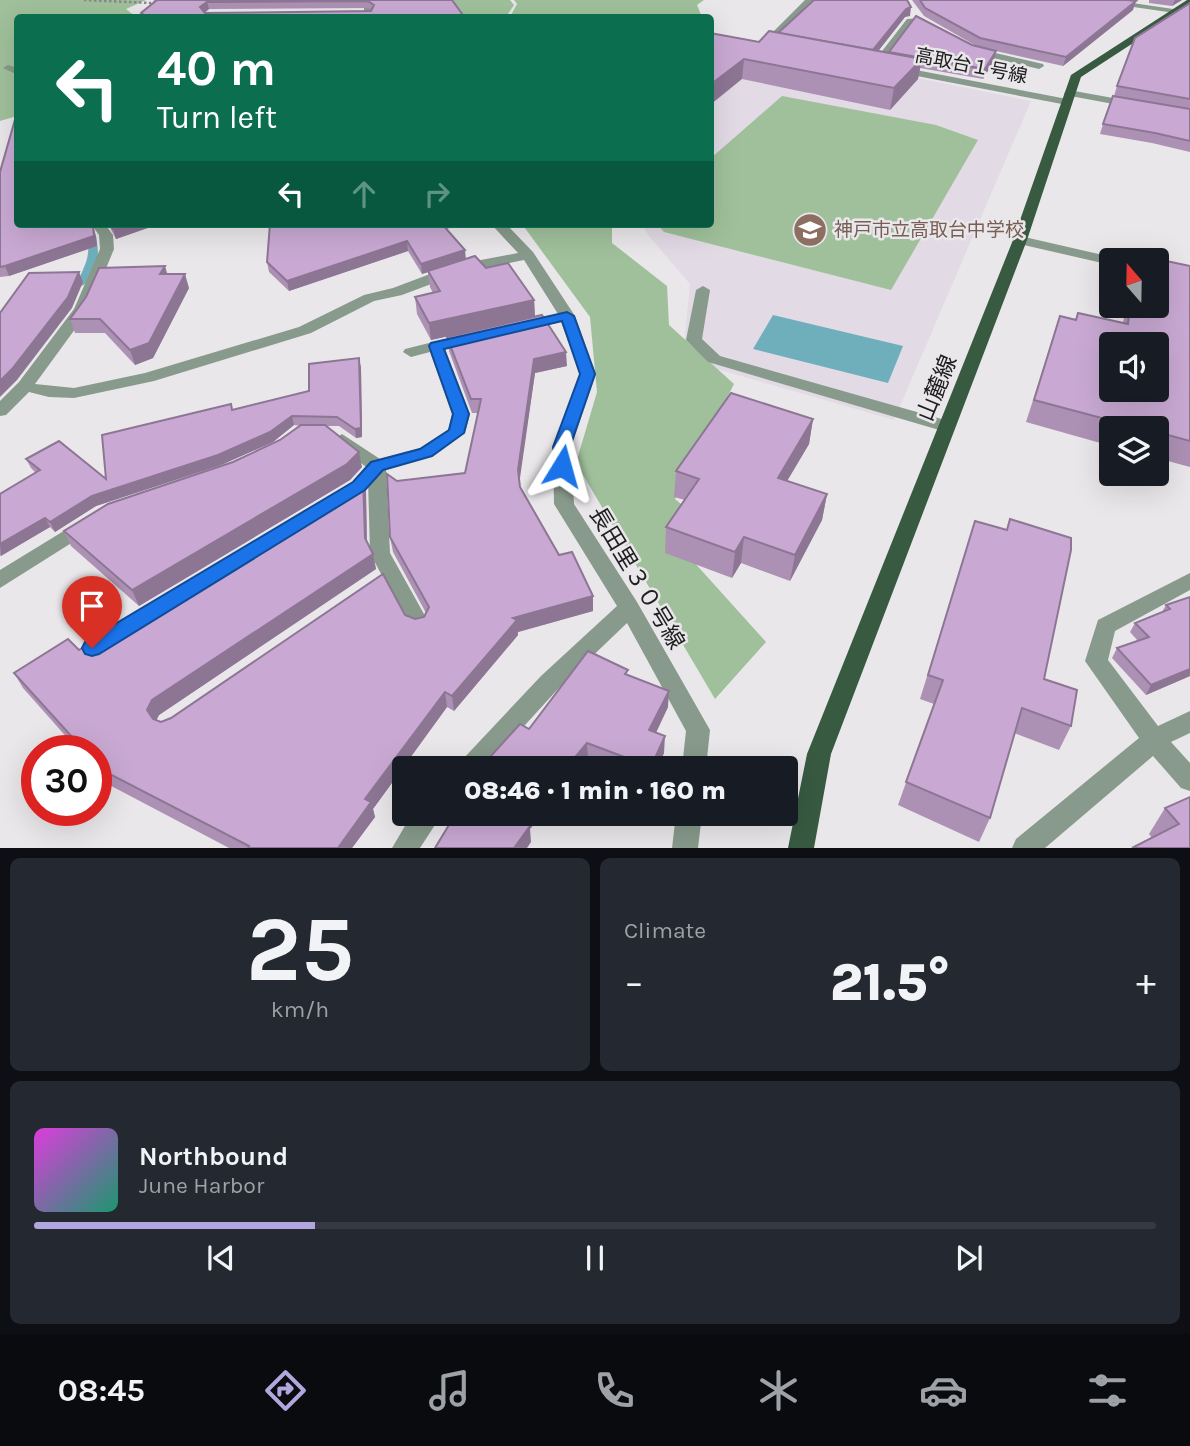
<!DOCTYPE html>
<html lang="en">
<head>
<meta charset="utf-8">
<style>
	body { margin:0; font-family:Karla,"Noto Sans JP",sans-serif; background:#242831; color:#f1f3f6; height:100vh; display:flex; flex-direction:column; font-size:26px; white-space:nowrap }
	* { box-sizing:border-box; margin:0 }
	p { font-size:23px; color:#9ea1a6 }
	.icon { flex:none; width:38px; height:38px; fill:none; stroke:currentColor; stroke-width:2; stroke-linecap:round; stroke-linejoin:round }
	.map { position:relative; height:848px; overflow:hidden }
	.side { display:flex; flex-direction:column; gap:10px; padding:10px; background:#0d0f14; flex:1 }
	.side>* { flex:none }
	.hud { position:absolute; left:14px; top:14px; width:700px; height:214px; border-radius:7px; box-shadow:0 7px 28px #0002; background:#0b6e4f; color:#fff; overflow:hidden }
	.needle { width:46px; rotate:340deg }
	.controls { position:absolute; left:1099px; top:248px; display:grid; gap:14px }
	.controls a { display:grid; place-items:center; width:70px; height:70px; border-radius:7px; background:#171b24; box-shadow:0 7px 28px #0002; font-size:35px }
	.speed { position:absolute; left:21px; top:735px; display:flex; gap:14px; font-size:35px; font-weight:700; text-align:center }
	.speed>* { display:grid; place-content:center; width:91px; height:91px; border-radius:50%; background:#171b24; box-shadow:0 7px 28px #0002; line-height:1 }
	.speed .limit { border:10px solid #d22; background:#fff; color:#111 }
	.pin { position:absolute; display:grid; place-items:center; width:60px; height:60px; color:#fff; margin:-72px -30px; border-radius:50% 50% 50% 0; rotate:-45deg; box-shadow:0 0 7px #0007 }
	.pin .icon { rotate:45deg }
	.me { position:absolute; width:77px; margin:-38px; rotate:8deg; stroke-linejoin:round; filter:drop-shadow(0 0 5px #0008) }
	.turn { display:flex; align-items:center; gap:24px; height:147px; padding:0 28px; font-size:32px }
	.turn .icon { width:91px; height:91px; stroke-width:2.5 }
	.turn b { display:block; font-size:49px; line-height:60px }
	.lanes { display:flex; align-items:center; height:66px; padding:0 28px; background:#0003; justify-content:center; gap:35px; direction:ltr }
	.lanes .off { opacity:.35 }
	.big { font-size:52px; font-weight:800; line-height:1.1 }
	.side .card { flex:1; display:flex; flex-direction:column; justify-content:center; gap:10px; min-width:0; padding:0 24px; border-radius:10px; background:#242831 }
	.side .dial { align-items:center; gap:0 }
	.dial b { font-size:91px; line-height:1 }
	.song { display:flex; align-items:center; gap:21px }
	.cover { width:84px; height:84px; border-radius:10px; background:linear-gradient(135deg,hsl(300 70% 55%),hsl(160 70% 35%)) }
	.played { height:7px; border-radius:4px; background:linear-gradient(90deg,#b2a6de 25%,#363941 25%) }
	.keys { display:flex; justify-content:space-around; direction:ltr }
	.heat { display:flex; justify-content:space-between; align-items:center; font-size:38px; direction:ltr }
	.side .tiles { flex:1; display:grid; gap:10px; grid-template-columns:1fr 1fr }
	.card:last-child { grid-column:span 2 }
	.trip { position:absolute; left:392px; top:756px; width:406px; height:70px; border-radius:7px; background:#171b24; box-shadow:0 7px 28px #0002; font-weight:800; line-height:70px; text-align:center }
	.menu { display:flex; height:112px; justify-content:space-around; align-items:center; background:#090b0e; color:#9ea1a6 }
	.menu .icon { width:49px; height:49px }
	.menu .active { color:#b2a6de }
	.menu b { font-size:32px; color:#f1f3f6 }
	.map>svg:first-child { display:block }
	.built { fill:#e2dae5 }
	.green { fill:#a0c09b }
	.water { fill:#6fafbc }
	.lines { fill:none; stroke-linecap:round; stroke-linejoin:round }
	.stream { fill:#6fafbc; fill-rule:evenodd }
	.path { stroke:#8a888a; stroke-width:2.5; stroke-dasharray:2.5 2.5; stroke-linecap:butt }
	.service { fill:#879a8b; fill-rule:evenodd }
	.minor { fill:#879a8b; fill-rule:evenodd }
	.primary { fill:#385a41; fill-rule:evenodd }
	.wall { fill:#ad91b5; fill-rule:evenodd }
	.shaded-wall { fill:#8d7694 }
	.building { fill:#c9a9d3; stroke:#8d7694; stroke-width:2; fill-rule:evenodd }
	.route { fill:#1a73e8; stroke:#114b97; stroke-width:2 }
	.labels { text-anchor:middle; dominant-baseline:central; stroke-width:5; stroke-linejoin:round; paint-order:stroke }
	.far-street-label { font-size:19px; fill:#212021; stroke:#eae7eb }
	.far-education-label { font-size:19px; fill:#785e54; stroke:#eae7eb; text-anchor:start }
	.street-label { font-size:23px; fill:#212021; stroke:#eae7eb }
</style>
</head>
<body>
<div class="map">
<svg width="1190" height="848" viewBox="0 0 1190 848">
	<rect width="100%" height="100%" fill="#eae7eb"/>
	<path class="built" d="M711 39H725L1031 101 894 420 696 363 684 345 690 284 648 235 642 224H710Z"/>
	<g class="green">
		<path d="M0 0H146L126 9 136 17 18 18 17 116 0 121Z"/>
		<path d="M388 0H510L514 5 508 14 497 17 445 18Z"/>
		<path d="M514 0H704L697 5 702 17H503L511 15 517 4Z"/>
		<path d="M782 96 936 125 978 140 891 290 664 232 657 224H710L711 158Z"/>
		<path d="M522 224H612V243L667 286 669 325 734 384 675 499 715 532 693 561 766 642 715 699 576 463 597 392 590 317Z"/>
	</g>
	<path class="water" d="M773 315 903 346 888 383 753 349Z"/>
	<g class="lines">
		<path class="stream" d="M83 224H93L92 231C103 246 98 277 82 286L77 283C85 265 95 249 82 231Z"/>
		<path class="path" d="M84 0 151 3 159 0"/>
		<g class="service">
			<path d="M1085 0H1112L1180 10 1175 13Z"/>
			<path d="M974 48 1043 64 1044 66 1039 69 971 53 969 51Z"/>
			<path d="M1069 90 1135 102 1140 105 1135 108 1065 95 1064 93Z"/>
			<path d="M703 286 710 290 702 339 720 356 952 422 955 426 946 432 708 362 686 340 696 290Z"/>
		</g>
		<g class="minor">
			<path d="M364 0H372L374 18H364Z"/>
			<path d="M805 0H814L772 43 777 46 775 48 762 47V43Z"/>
			<path d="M922 18V22L913 23 880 68H872V64L907 19Z"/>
			<path d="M8 65 18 68V75L3 68Z"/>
			<path d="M895 66 1067 99 1072 102 1067 105 891 71V67Z"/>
			<path d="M91 224H105L113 235 114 249 89 310 35 384 74 388 145 373 299 327 364 295 393 288 454 265 518 253 491 224H506L533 252 575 316 596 374 571 447 574 504 637 602 706 723 710 730 706 768H682L686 731 627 623 557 690 486 768H459L462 760 541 676 617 606 554 504 553 447 580 374 561 322 524 331 516 326 519 323 558 314 524 260 463 272 402 295 374 301 311 333 154 381 74 398 49 397 29 392 6 415 0 416V401L19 382 74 309 100 249 99 235Z"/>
			<path d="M1020 236 1116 258 1118 261H1111V265L1015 243V237Z"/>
			<path d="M445 339 453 344 445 349 470 414 465 433 432 456 386 469 390 553 429 623 426 629 418 631 410 629 370 553 368 479 361 473 366 467 333 440 342 434 380 459 420 448 448 430 452 414 430 352 411 357 403 352 405 349Z"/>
			<path d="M85 518 92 520 95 525 92 530 0 588V570Z"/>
			<path d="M1190 573V590L1115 631 1108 660 1158 726 1190 711V733L1171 742 1190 763V791L1181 788 1153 756 1045 848H1012L1016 839 1139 738 1085 661 1098 620Z"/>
			<path d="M412 814H442L420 848H392Z"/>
			<path d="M676 814H702L698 848H672Z"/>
		</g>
		<path class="primary" d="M1187 0H1190V6L1081 77 1027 240 831 754 814 848H788L807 754 1013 240 1071 75Z"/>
	</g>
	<g class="wall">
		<path d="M157 0H452L465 18 142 17 141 13ZM369 8 372 10 371 11 205 13 209 9Z"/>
		<path d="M912 0H1127L1133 10 1063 66 978 47 924 16Z"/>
		<path d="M1149 0H1182L1172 6 1149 3Z"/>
		<path d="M1190 3V109L1114 96 1117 86Z"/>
		<path d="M910 16 905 17 878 51 889 53 994 61 983 79 920 68 918 79 890 110 742 79 710 33 759 42 778 33Z"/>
		<path d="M1190 109V152L1152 143 1100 134 1103 124Z"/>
		<path d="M0 172 96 236 97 246 9 276 0 277Z"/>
		<path d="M108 224H159L116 239Z"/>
		<path d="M466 224 446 229 466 259 486 268 534 300 535 317 431 340 417 314 415 297 433 293 430 287 428 272 422 274 408 251 289 291 269 272 267 262Z"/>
		<path d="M1138 255 1190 266V467L1157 458V429H1111V446L1026 422 1060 316 1076 319 1123 323 1126 306H1157V261H1136Z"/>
		<path d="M167 274 189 288 153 358 135 365 105 333H75L70 319Z"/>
		<path d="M447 337 567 366 535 373 519 480 520 487 559 555 593 596V611L518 632V635L454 711 447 707 373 809 375 817 352 848H229L98 779 96 777V751H74L69 742 70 741 23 688 14 673 79 650 366 492 367 543 373 554 376 569 159 715 156 720 161 722 171 718 405 615 415 619 424 617 426 613 393 552 390 537 397 481 465 473 478 413H472L449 351Z"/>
		<path d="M359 358 361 368 362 437 356 438 339 426H326L362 467 350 480 139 606 71 546 64 531 233 462 280 440 301 426 294 425 273 442 221 465 96 506 55 532 50 527 0 556V494L36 473 31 468 26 459 106 479 232 410 309 391Z"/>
		<path d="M813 419 809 444 787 481 827 494 822 520 790 581 741 563 732 578 665 553 666 527 685 500 674 497 676 471Z"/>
		<path d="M975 521 1044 679 1071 726 1059 750 1014 733 990 818 979 842 898 805 934 704 920 699Z"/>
		<path d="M1190 596V676L1146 695 1112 658 1117 648 1138 641 1130 632 1135 623 1162 612 1166 605 1189 597Z"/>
		<path d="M628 675 668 707 656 733 664 753 657 768H610L588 759 580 768 529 729Z"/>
		<path d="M1190 797V848L1152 838 1149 834 1165 808Z"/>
	</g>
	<g class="shaded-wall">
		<path d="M1175 0H1182L1172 6Z"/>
		<path d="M1136 1 1133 10 1063 66 1066 57Z"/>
		<path d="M207 2 209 9 201 15 200 7Z"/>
		<path d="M911 7 910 16 905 17 872 59 873 50 906 9Z"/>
		<path d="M996 51 994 61 983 79 985 69Z"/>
		<path d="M744 59 742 79 710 105V85Z"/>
		<path d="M922 59 918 79 890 110 894 88Z"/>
		<path d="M128 224H159L116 239 113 229Z"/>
		<path d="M440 224H466L440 230Z"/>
		<path d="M93 226 96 236 97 246 9 276 5 266Z"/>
		<path d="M407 241 408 251 289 291 287 281Z"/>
		<path d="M465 250 466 260 422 274 421 264Z"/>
		<path d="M165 266 169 280 160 274Z"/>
		<path d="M79 272 83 282 72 308 17 380 0 397V381Z"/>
		<path d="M185 274 189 288 153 358 135 365 130 350Z"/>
		<path d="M534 300 535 317 431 340 429 323Z"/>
		<path d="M566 352 567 366 535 373 519 485 518 470 534 359Z"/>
		<path d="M359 358 361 368 362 437 356 438 355 429Z"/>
		<path d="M292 416 294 425 273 442 221 465 96 506 55 532 50 522 92 496Z"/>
		<path d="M813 419 809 444 774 503 778 478Z"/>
		<path d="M359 452 362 467 350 480 139 606 132 590Z"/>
		<path d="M363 477 366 492 367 553 365 538Z"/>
		<path d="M827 494 822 520 790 581 795 555Z"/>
		<path d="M45 518 50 527 1 556 0 544Z"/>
		<path d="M744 537 741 563 732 578 735 552Z"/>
		<path d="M373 554 376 569 159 715 154 725 147 710 152 700Z"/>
		<path d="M593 596V611L518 632V635L454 711 452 696 513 618Z"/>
		<path d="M1190 669V676L1146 695 1151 685Z"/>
		<path d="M669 691 668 707 649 747V730Z"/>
		<path d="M445 692 447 707 373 809 375 817 352 848H338L365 799Z"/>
		<path d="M665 736 664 753 657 768H650Z"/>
		<path d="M587 743 588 759 580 768H566Z"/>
		<path d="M528 814H543L530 829 531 842 527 848H514L522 821Z"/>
	</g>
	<g class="building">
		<path d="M157 0H452L465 18H141L144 15 141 13ZM368 1 374 5 371 11 205 13 200 7 207 2Z"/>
		<path d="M814 0H907L911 7 906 9 873 50 778 33Z"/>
		<path d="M920 0H1127L1136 1 1066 57 980 38 925 8Z"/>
		<path d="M1190 3V99L1117 86 1135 38Z"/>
		<path d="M916 16 972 45 996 51 985 69 889 52Z"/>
		<path d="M769 31 922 59 894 88 744 59 710 85V33L759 42Z"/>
		<path d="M1113 96 1190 109V141L1155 133 1103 124Z"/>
		<path d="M16 116H18V224H92L93 226 94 236 5 266 0 267V172Z"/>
		<path d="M110 224H128L113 229Z"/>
		<path d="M270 224H442L465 250 421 264 407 241 287 281 267 262Z"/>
		<path d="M1138 255 1190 266V441L1157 432V429H1143L1034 400 1060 316 1076 320 1078 313 1128 324 1130 306H1157V261H1137ZM1111 345H1157V390H1111Z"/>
		<path d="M475 256 486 268 508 263 534 300 429 323 415 297 440 291 428 271Z"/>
		<path d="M165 266 160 274H185L149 343 130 350 100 319H70L86 297 99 268Z"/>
		<path d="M79 272 68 297 12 369 0 381V313L29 273Z"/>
		<path d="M542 315 566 352 534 359 518 470 520 487 559 555 572 552 593 596 513 618 517 620 452 696 445 692 365 799 371 802 338 848H248L249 846 96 767V751H78L69 742 74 739 14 673 68 639 79 650 363 477 365 538 373 554 152 700 147 710 153 719 161 722 171 718 383 574 405 615 415 619 424 617 429 607 390 537 387 474 397 481 465 473 481 399H471L447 337Z"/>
		<path d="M359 358 361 428 355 429 337 417 292 416 270 432 218 455 92 496 50 522 45 518 0 544V494L40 470 26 459 59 441 106 479 102 435 231 404 232 410 309 391V364Z"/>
		<path d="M731 393 813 419 778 478 827 494 795 555 744 537 735 552 666 527 699 479 676 471Z"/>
		<path d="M301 425H325L359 452 347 464 132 590 64 531 108 504 233 462 280 440Z"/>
		<path d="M1010 519 1071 538V550L1044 679 1077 690 1071 726 1022 708 990 818 906 782 943 680 928 675 975 521 1007 530Z"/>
		<path d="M1190 597V669L1151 685 1117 648 1149 637 1135 623 1170 609 1166 605Z"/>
		<path d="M588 651 628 670 625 674 669 691 649 730 665 736 651 767 587 743 566 768H480L520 724 529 729Z"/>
		<path d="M1190 797V848H1132L1179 824 1165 808Z"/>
		<path d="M453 814H528L522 821 530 826 514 848H435L455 815Z"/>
	</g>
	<path class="route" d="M567 312 574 316 595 374 570 447 571 466 568 470H556L553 447 580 374 562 321 444 349 469 414 464 433 432 456 383 470 365 490 99 654 92 656 85 654 82 648 85 642 353 482 371 462 420 449 449 430 453 414 429 346 431 343Z"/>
	<defs>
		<g id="school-disc" transform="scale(1.75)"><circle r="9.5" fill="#8d6e63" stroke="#eae7eb"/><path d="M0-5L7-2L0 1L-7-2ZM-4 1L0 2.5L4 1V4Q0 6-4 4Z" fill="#fff"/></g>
	</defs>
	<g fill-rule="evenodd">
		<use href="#school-disc" x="810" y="230"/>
	</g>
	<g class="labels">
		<g class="far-street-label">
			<text transform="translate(971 66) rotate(11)">高取台１号線</text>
		</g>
		<g class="far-education-label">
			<text x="834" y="230">神戸市立高取台中学校</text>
		</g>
		<g class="street-label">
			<text transform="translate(937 388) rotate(-68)">山麓線</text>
			<text transform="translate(637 578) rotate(59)">長田里３０号線</text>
		</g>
	</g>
</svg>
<div class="controls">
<a><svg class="needle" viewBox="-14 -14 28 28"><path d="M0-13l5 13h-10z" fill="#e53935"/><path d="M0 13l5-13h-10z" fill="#9ea1a6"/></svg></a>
<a><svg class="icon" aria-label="sound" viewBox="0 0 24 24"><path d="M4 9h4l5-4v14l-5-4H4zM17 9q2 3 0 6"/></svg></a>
<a><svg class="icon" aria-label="layers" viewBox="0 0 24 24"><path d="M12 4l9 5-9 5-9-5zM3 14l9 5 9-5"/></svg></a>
</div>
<div class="speed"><div class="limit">30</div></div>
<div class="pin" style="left:92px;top:648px;background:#d93025"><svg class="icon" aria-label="arrive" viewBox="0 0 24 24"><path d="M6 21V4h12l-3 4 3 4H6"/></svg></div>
<svg class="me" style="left:562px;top:466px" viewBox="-20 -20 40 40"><path d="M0-17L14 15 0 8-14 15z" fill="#1a73e8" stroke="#fff" stroke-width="4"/></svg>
<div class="trip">08:46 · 1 min · 160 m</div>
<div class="hud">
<div class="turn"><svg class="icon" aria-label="left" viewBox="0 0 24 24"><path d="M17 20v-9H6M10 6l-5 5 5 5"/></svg><div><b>40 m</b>Turn left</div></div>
<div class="lanes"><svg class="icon" aria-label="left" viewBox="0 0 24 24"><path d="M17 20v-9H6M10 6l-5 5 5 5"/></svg><svg class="icon off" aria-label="ahead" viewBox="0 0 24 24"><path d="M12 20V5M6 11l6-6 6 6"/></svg><svg class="icon off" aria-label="right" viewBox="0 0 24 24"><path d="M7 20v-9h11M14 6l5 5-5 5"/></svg></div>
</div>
</div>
<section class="side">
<div class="tiles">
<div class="card dial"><b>25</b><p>km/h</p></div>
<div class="card"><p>Climate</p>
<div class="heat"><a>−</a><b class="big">21.5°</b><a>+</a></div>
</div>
<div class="card">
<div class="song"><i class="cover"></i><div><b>Northbound</b><p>June Harbor</p></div></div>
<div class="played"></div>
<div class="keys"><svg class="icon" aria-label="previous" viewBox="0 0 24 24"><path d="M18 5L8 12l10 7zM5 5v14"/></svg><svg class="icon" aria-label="pause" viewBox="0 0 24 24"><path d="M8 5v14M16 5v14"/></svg><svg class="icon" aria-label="next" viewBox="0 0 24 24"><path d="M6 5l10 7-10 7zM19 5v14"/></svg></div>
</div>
</div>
</section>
<nav class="menu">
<b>08:45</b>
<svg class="icon active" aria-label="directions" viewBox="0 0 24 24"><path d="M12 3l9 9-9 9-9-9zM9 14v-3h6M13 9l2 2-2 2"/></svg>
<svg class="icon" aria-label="music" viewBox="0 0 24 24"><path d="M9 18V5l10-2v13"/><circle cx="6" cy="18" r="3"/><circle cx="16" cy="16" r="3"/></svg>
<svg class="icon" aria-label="phone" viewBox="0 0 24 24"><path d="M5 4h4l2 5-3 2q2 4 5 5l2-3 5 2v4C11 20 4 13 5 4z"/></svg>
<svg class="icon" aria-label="climate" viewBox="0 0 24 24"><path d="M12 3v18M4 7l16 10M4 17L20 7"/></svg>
<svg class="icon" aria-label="car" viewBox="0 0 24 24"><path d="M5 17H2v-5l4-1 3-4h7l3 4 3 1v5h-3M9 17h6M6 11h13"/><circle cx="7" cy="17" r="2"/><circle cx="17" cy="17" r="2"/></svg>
<svg class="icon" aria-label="filters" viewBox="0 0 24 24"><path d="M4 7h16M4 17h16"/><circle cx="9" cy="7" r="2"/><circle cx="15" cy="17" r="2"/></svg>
</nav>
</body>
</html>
